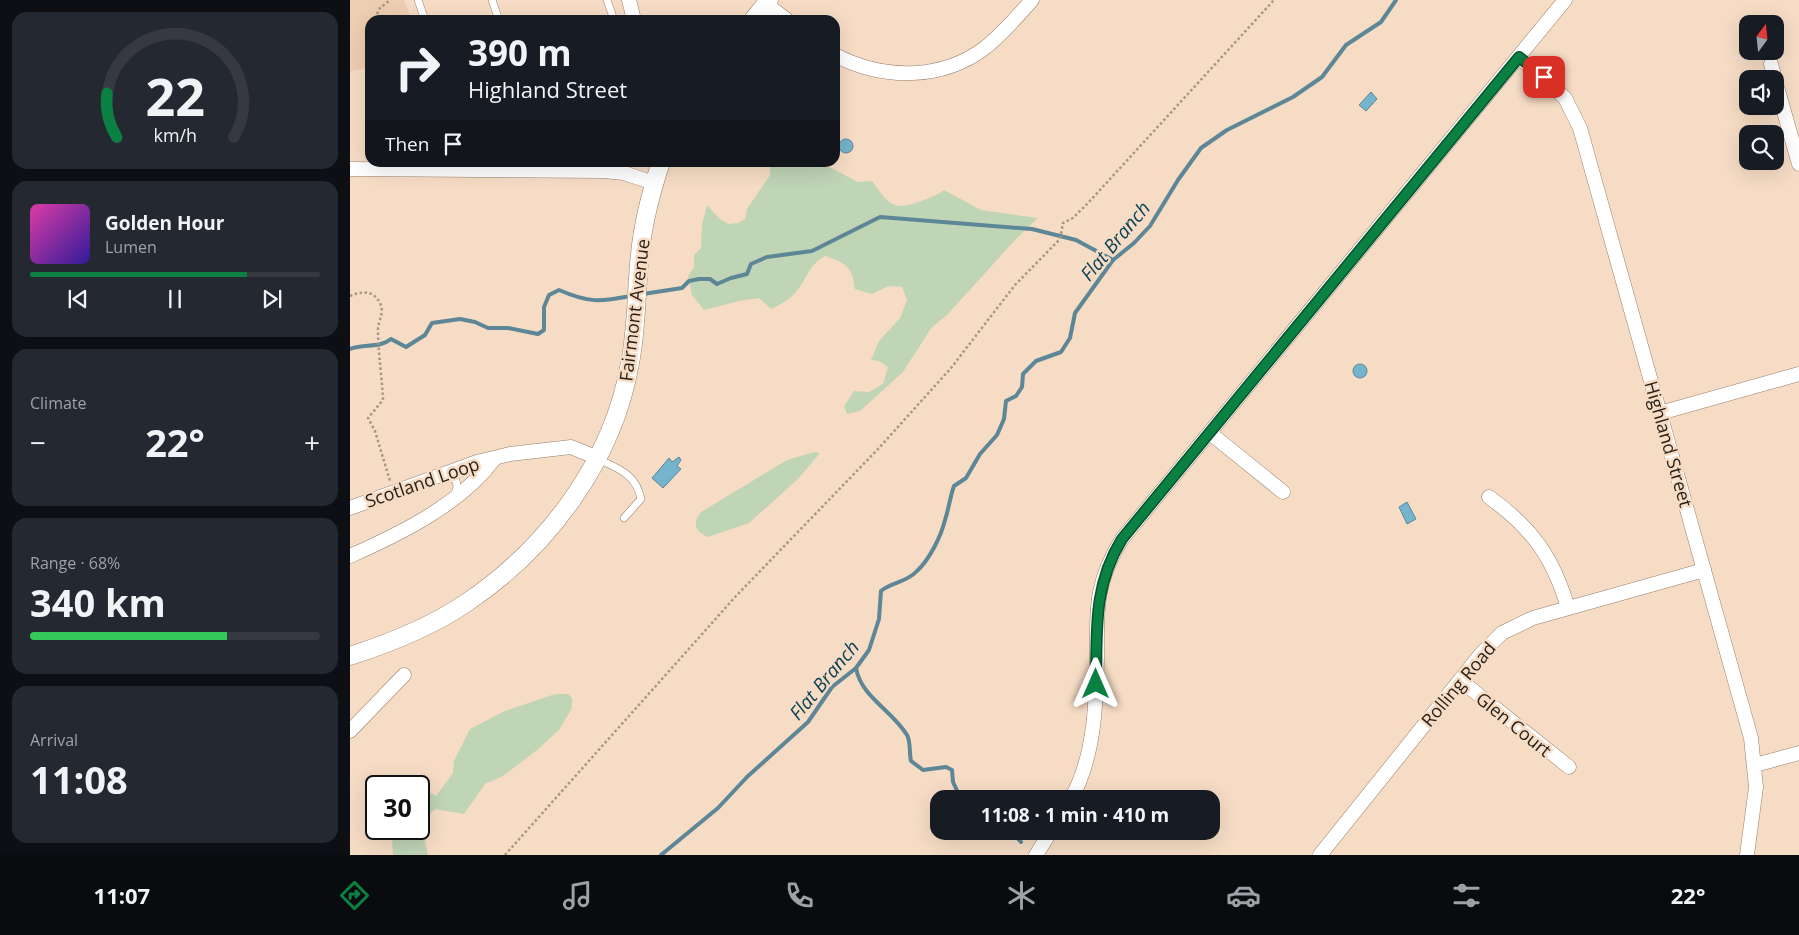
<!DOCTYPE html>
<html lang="en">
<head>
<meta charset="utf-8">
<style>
	body { margin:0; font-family:"Open Sans",sans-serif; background:#242831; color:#f1f3f6; height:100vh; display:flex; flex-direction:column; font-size:19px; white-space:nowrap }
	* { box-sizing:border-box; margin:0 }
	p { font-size:16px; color:#9ea1a6 }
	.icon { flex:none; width:28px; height:28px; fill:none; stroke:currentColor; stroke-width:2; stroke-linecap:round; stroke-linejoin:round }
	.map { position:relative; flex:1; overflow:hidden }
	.panel { display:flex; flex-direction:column; gap:12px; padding:12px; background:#0d0f14; width:350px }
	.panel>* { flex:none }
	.hud { position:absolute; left:15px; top:15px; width:475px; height:152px; border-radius:15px; box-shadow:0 5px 20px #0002; background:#171b24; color:#f1f3f6; overflow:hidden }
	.needle { width:32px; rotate:15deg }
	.controls { position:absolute; left:1389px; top:15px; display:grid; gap:10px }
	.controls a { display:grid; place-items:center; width:45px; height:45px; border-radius:10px; background:#171b24; box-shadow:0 5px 20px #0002; font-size:25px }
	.speed { position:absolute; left:15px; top:775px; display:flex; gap:10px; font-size:25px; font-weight:700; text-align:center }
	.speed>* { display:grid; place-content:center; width:65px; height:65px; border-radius:50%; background:#171b24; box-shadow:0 5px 20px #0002; line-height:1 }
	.speed .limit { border:2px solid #111; border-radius:8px; background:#fff; color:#111 }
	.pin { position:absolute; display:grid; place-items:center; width:42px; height:42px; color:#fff; margin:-21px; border-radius:10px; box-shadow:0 2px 8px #0006 }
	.me { position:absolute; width:55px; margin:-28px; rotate:0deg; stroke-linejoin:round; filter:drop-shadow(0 0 4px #0008) }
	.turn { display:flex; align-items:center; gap:18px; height:105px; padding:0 20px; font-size:22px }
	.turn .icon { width:65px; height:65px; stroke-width:2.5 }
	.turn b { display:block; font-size:35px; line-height:42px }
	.then { display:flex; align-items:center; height:48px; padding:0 20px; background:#0003; gap:10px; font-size:19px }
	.big { font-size:38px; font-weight:700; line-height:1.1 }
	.panel .tile { flex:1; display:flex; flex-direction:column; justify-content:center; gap:8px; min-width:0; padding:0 18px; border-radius:15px; background:#242831 }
	.panel .dial { align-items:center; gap:0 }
	.dial svg { height:130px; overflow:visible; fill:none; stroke:#363941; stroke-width:7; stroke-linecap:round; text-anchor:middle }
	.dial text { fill:#f1f3f6; stroke:none }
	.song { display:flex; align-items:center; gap:15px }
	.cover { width:60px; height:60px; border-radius:8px; background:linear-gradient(135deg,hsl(320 70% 55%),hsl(250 70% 35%)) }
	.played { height:5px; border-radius:2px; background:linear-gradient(90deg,#0b8043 75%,#363941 75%) }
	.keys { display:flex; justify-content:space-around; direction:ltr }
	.heat { display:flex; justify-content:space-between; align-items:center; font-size:28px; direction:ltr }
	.charge { height:8px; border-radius:4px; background:linear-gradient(90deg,#34c759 68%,#363941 0) }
	.trip { position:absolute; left:580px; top:790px; width:290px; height:50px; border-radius:15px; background:#171b24; box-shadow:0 5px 20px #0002; font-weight:700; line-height:50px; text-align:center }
	.tab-bar { display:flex; height:80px; justify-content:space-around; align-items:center; background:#090b0e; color:#9ea1a6 }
	.tab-bar .icon { width:35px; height:35px }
	.tab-bar .selected { color:#0b8043 }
	.tab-bar b { font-size:22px; color:#f1f3f6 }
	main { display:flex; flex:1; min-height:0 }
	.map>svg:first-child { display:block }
	.built { fill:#eeceb2 }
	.green { fill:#c0d4b6 }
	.water { fill:#74b4cd; stroke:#5d8796 }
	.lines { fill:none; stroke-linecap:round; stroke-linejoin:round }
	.stream { stroke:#5d8796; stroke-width:4 }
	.service-casing { stroke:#977f6a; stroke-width:8 }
	.minor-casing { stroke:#977f6a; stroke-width:15 }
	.tertiary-casing { stroke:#977f6a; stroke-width:19 }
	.path { stroke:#a99584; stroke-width:2.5; stroke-dasharray:2.5 2.5; stroke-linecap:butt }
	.service { stroke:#fff; stroke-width:7 }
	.minor { stroke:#fff; stroke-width:14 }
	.tertiary { stroke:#fff; stroke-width:18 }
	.route-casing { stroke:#07532c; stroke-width:12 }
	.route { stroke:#0b8043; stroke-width:9 }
	.labels { text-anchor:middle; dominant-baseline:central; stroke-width:5; stroke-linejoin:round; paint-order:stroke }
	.street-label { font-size:18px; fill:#261d15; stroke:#f6dcc5 }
	.water-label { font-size:19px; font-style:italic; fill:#0c4456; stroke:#f6dcc5 }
</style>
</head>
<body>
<main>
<section class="panel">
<div class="tile dial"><svg viewBox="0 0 100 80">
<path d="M14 69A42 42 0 1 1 86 69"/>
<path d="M14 69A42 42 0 0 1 8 42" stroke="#0b8043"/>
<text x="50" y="56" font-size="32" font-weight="700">22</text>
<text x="50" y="72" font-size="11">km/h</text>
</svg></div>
<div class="tile">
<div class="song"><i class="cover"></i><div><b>Golden Hour</b><p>Lumen</p></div></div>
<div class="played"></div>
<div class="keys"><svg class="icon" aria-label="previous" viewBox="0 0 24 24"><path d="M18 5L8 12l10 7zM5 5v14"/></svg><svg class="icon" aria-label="pause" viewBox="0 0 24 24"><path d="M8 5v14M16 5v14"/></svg><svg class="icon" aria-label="next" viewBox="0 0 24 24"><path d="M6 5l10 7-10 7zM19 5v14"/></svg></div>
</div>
<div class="tile"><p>Climate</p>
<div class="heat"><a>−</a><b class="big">22°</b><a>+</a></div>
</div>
<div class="tile"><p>Range · 68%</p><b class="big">340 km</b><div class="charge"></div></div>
<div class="tile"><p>Arrival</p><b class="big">11:08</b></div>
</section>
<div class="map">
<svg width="1449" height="855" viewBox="0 0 1449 855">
	<rect width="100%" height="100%" fill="#f6dcc5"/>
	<path class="built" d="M0 0H54L62 20H20V67L0 72Z"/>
	<g class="green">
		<path d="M420 163H472L508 182 522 181C535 199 542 212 565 203 576 199 584 197 594 190L631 210 688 218 666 239 597 315 582 327 553 372 510 411 497 414 494 406 504 391 519 392 533 384 538 367 529 361 521 360 529 341 550 318 557 300 552 287 539 286 522 294 505 289C502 266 497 264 475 256 458 265 457 280 445 293 439 300 430 305 421 309L409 298 389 301 354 310 342 295 338 276 344 267V255L351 248 352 225 357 205 371 220 379 224 388 223 395 219 397 209 420 175Z"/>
		<path d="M464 452 470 453 448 479 399 523 358 537C345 532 342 523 351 512L437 460Z"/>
		<path d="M205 694H218L222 698V708L209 730 187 750 153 776 135 784 114 814 85 809C65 826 75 834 78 855H43L42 837 49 829H69V786L66 785 86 796 103 773 104 761 120 729 155 711Z"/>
	</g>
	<g class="water">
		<path d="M1021 92 1027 99 1016 111 1009 105Z"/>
		<circle cx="496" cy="146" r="7"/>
		<circle cx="1010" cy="371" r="7"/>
		<path d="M329 457 331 460 327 466 331 469 313 488 302 478 319 458 322 462Z"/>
		<path d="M1057 502 1066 519 1057 524 1049 507Z"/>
	</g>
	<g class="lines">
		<g class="stream">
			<path d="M293 294 332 288 339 281 349 279H360L367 284 381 278 397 274 401 264 417 257 462 251 530 217 682 229 726 240 763 260"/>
			<path d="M0 349C14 343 29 349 41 339L56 347 75 335 82 323 110 319 125 322 138 328H158L188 334 194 330V307L199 295 209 290C239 303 249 302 281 296"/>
			<path d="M506 668C511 697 542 710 557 735 561 742 559 753 561 761L573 770 596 767 602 770 603 782 611 799"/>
			<path d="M661 831 671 842"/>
			<path d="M311 855 368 808 397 777 458 722 482 687 506 668 519 650 529 619 531 591C541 582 556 583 567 571 580 559 591 536 595 520 599 508 600 497 604 486L616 478 630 454 647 435 654 419 656 401 666 396 672 387 673 374 686 361 711 352 720 338 725 313 763 260 784 243 800 226 828 180 851 148 877 130 943 97 972 77 996 45 1031 22 1046 0"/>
		</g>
		<g class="service-casing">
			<g id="service">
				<path d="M68 0 75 20"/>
				<path d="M142 0 149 20"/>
				<path d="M257 0 264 20"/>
				<path d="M248 459C269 469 286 474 291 499L274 518"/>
				<path d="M95 475 106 480 107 487 105 494"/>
			</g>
		</g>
		<g class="minor-casing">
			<g id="minor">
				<path d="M279 0 284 20"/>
				<path d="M416 4 437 20"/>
				<path d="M485 55C533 80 592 81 636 47 653 33 668 16 682 0"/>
				<path d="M1169 57 1215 98 1230 128 1401 738 1406 787 1397 855"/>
				<path d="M1421 64 1425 79"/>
				<path d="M1425 80 1449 164"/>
				<path d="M0 169 253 171 274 173 304 183"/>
				<path d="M1310 413 1449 374"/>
				<path d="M860 433 933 492"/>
				<path d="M1139 497C1182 528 1203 557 1218 608"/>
				<path d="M0 508 127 462 160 454 221 447 248 458"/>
				<path d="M0 556C52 533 111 504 145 458"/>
				<path d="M1110 680 1219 767"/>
				<path d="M0 731 54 675"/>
				<path d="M1405 765 1449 753"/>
				<path d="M721 799C745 756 746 704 747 657 747 635 746 613 750 592 754 573 762 555 772 539L1215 0"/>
				<path d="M686 855 701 831"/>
				<path d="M970 855 1131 654 1152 633 1183 618 1354 570"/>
			</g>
		</g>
		<g class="tertiary-casing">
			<g id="tertiary">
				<path d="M403 20 419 0"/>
				<path d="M0 656C40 643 81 627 116 603 198 548 263 461 280 363 287 328 286 290 290 254 293 223 301 192 311 162"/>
			</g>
		</g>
		<g class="path">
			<path d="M27 14 30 8 40 0"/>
			<path d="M0 296C11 291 24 290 30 303 35 313 28 320 28 330 28 353 32 377 33 400L18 418 25 431 40 481"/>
			<path d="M155 855 386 596 529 448 601 368 665 285 710 239 713 223 723 218 738 203 924 0"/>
		</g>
		<use href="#service" class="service"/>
		<use href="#minor" class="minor"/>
		<use href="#tertiary" class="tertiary"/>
	</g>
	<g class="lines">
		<g class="route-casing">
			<path id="route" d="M746 684C747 630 743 586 772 539L1169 57 1194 77"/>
		</g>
		<use href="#route" class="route"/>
	</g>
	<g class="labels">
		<g class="street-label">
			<text transform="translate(284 310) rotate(-83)">Fairmont Avenue</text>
			<text transform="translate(1319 444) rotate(74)">Highland Street</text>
			<text transform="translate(72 482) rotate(-19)">Scotland Loop</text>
			<text transform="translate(1108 684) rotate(-50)">Rolling Road</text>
			<text transform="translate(1164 724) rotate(39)">Glen Court</text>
		</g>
		<g class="water-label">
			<text transform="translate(765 241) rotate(-50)">Flat Branch</text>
			<text transform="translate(474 680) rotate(-50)">Flat Branch</text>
		</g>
	</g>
</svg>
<div class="controls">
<a><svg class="needle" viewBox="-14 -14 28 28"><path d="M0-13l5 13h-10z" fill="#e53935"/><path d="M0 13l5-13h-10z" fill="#9ea1a6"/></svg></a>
<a><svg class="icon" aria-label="sound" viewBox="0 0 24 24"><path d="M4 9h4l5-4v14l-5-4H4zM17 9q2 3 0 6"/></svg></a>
<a><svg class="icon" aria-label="search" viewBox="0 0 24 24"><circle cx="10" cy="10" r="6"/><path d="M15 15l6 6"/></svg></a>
</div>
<div class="speed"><div class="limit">30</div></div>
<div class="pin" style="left:1194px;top:77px;background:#d93025"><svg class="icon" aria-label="arrive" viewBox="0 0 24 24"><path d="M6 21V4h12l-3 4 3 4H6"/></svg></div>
<svg class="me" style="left:746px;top:684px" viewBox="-20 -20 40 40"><path d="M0-17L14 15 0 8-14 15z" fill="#0b8043" stroke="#fff" stroke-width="4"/></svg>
<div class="trip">11:08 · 1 min · 410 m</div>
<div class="hud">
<div class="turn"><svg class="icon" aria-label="right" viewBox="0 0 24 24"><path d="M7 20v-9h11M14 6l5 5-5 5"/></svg><div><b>390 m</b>Highland Street</div></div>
<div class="then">Then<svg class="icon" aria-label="arrive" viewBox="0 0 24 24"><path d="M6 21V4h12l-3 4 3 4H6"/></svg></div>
</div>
</div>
</main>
<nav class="tab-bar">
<b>11:07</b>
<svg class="icon selected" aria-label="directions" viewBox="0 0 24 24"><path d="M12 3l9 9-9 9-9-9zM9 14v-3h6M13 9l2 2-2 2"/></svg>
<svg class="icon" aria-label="music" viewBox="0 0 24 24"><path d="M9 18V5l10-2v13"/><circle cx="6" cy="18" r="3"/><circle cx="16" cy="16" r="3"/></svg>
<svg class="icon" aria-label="phone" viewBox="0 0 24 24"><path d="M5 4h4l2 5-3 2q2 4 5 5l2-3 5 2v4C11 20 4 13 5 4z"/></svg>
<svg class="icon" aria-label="climate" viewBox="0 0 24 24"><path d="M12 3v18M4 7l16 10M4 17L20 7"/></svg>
<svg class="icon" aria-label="car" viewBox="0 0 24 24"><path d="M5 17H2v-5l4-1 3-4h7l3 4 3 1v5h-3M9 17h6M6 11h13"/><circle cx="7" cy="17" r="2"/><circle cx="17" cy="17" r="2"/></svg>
<svg class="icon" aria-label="filters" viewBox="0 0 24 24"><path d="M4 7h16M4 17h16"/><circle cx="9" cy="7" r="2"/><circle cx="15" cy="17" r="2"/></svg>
<b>22°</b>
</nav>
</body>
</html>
